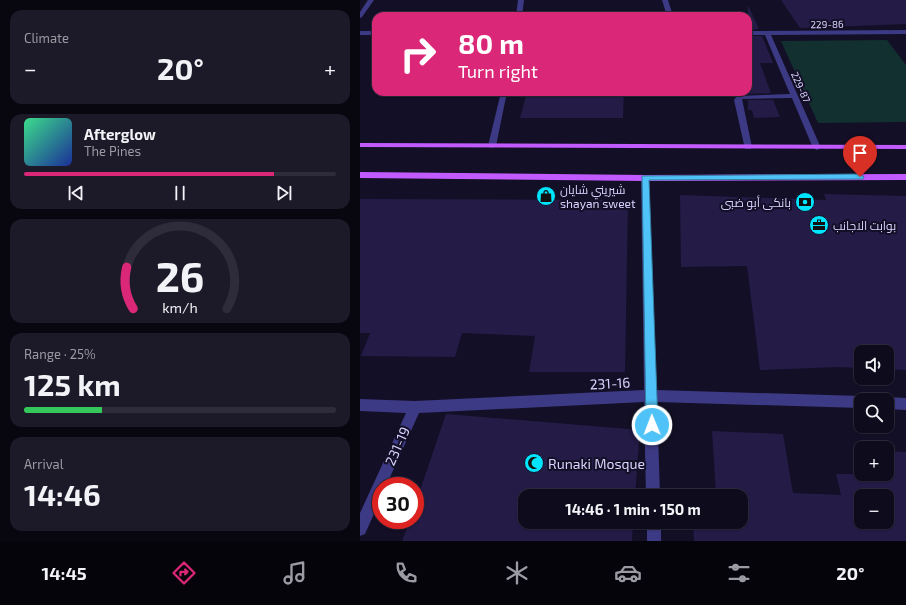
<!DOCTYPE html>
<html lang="en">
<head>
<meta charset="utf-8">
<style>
	body { margin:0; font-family:"Exo 2",Cairo,sans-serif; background:#1c1929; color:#f1f3f6; height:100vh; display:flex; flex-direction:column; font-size:15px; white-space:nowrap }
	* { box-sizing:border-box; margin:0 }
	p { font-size:13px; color:#9b9ba3 }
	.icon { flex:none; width:22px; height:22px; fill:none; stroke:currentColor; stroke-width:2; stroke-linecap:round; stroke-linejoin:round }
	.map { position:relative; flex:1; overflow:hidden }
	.drawer { display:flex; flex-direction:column; gap:10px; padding:10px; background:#08060f; width:360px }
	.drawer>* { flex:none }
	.banner { position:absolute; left:12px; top:12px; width:380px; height:84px; border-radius:12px; box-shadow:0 1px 3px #0004,0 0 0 1px #2e2b3b; background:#db2777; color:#fff; overflow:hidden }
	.buttons { position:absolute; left:494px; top:345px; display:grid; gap:8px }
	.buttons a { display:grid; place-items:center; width:40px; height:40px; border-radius:8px; background:#0e0b1c; box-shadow:0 1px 3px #0004,0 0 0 1px #2e2b3b; font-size:20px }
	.speed { position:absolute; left:12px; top:477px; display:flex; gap:8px; font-size:20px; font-weight:700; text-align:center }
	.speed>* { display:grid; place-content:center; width:52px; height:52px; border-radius:50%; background:#0e0b1c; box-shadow:0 1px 3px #0004,0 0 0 1px #2e2b3b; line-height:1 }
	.speed .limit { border:6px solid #d22; background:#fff; color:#111 }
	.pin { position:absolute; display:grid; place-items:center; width:34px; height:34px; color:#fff; margin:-41px -17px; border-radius:50% 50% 50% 0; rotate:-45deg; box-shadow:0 0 4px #0007 }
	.pin .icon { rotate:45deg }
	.me { position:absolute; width:44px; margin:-22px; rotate:359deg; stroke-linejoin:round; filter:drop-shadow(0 0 3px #0008) }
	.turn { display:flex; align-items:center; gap:14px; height:84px; padding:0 20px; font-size:18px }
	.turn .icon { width:52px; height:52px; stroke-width:2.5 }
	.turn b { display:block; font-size:28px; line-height:34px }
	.big { font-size:30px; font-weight:700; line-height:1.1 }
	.drawer .widget { flex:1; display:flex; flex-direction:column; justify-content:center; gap:6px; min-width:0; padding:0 14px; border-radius:12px; background:#1c1929 }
	.drawer .dial { align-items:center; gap:0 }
	.dial svg { height:104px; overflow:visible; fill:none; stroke:#2e2b3b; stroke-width:7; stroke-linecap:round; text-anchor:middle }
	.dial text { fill:#f1f3f6; stroke:none }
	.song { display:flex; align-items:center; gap:12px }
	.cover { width:48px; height:48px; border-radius:6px; background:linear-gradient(135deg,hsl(150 70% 55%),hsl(230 70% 35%)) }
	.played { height:4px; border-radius:2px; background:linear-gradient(90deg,#db2777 80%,#2e2b3b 80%) }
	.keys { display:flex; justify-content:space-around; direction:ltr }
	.heat { display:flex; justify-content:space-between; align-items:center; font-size:22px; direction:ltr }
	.charge { height:6px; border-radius:3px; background:linear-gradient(90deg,#34c759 25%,#2e2b3b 0) }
	.trip { position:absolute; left:158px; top:489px; width:230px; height:40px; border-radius:12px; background:#0e0b1c; box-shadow:0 1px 3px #0004,0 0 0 1px #2e2b3b; font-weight:700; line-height:40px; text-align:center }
	.tab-bar { display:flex; height:64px; justify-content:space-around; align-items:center; background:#06040b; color:#9b9ba3 }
	.tab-bar .icon { width:28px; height:28px }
	.tab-bar .on { color:#db2777 }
	.tab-bar b { font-size:18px; color:#f1f3f6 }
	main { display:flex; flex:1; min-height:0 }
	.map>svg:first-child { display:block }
	.green { fill:#12302f }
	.building { fill:#241b47; fill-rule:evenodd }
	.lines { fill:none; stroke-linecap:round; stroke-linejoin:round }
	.minor { fill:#3d3a85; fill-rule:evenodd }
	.major { fill:#c25bff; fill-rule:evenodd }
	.route { fill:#4fc3f7; stroke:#337fa1 }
	.labels { text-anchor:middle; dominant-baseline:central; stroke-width:4; stroke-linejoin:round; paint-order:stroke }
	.far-street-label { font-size:10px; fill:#d9d4ff; stroke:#130f26 }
	.poi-label { font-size:12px; fill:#d9d4ff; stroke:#130f26; text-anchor:start }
	.near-street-label { font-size:14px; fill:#d9d4ff; stroke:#130f26 }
	.near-poi-label { font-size:14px; fill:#d9d4ff; stroke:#130f26; text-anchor:start }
</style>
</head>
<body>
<main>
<section class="drawer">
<div class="widget"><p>Climate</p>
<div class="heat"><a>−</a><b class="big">20°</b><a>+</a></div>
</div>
<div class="widget">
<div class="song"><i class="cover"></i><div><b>Afterglow</b><p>The Pines</p></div></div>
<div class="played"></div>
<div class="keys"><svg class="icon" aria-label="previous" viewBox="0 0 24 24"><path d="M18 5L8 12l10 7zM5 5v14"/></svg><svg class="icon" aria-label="pause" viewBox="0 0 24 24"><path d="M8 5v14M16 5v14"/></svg><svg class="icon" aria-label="next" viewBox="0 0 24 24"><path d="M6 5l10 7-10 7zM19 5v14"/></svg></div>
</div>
<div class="widget dial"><svg viewBox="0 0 100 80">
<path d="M14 69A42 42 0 1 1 86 69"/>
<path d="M14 69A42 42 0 0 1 9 37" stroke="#db2777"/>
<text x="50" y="56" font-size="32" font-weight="700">26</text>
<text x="50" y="72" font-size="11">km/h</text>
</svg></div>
<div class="widget"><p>Range · 25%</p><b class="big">125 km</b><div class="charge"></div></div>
<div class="widget"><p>Arrival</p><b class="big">14:46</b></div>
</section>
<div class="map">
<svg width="546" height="541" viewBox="0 0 546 541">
	<rect width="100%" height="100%" fill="#130f26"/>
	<path class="green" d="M527 40 546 65V122L458 123 421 41Z"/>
	<g class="building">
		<path d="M421 0H546V24L440 28Z"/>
		<path d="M388 5 399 29 388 30Z"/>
		<path d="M388 36H402L413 63H400L411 93 388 94Z"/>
		<path d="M167 92H264L263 118H160Z"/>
		<path d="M388 100H413L420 117 394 118 392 110H388Z"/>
		<path d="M464 194 546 196V370L527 369V352H501V368L477 367 400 370 387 266 321 267 320 195 466 200Z"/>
		<path d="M0 199 268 200 265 372H169L175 336 102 333 95 357 1 356 10 333H0Z"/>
		<path d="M86 414 280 430 275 496H165V522H273L272 541H42L50 520H55V505Z"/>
		<path d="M352 431 423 434 433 493 481 495 476 474H527V451L546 452V541H334L333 522H381V496H356ZM501 496H527V522H501Z"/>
	</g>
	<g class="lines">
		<g class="minor">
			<path d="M8 0H14L2 17 0 18V12Z"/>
			<path d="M158 0H164L162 16H156Z"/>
			<path d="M302 0H308L313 16H307Z"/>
			<path d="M546 30V34L411 35 461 148 457 150 453 148 432 98 382 99 392 147 391 149H385L374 100 377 96 430 94 405 35H388V31Z"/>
			<rect x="0" y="31" width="16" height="4"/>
			<path d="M141 92H147L136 146 132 148 128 146Z"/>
			<path d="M285 175 289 178 296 390 501 396 505 398 506 400H501V408L297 402 300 496H286L284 402 59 413 26 486H21V498L5 534 0 536V513L46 413 0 411V399L55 401 284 390 281 178Z"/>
			<path d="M527 397 546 398V410L527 409V400H522Z"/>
			<rect x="287" y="522" width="14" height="19"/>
		</g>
		<g class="major">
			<path d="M0 143 546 145V149L0 147Z"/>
			<path d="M0 172 285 175 546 174V180L285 181 0 178Z"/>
		</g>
	</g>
	<path class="route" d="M500 174 504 177 503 179 289 180 298 425 296 429 292 431 288 429 286 425 282 176Z"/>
	<defs>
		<g id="shop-disc" transform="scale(1)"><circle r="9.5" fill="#00e5ff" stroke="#130f26"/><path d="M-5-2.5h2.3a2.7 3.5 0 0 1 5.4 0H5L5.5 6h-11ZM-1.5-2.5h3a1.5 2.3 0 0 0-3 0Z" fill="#111"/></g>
		<g id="bank-disc" transform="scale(1)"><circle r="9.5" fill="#00e5ff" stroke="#130f26"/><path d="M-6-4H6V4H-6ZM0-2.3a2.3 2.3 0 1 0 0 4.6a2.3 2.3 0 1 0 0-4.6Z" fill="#111"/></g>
		<g id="office-disc" transform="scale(1)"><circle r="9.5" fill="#00e5ff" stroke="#130f26"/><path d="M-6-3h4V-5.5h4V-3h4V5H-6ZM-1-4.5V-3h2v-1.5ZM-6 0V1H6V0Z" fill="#111"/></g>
		<g id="mosque-disc" transform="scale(1)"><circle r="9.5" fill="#00e5ff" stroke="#130f26"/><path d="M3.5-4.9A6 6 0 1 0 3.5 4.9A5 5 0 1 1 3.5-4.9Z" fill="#111"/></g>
	</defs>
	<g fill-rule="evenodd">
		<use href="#shop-disc" x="186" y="196"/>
		<use href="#bank-disc" x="445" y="202"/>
		<use href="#office-disc" x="459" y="225"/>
		<use href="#mosque-disc" x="174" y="463"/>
	</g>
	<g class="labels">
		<g class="far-street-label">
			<text transform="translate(467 24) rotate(-1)">229-86</text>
			<text transform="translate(441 87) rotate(66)">229-87</text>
		</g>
		<g class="poi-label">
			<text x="200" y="189">شيريني شايان<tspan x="200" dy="14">shayan sweet</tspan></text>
			<text x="431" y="202" text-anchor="end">بانكى أبو ضبى</text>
			<text x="473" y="225">بوابت الاجانب</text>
		</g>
		<g class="near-street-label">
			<text transform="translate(250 383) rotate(-3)">231-16</text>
			<text transform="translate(37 446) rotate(-66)">231-19</text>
		</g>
		<g class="near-poi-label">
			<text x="188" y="463">Runaki Mosque</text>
		</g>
	</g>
</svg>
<div class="buttons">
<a><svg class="icon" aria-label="sound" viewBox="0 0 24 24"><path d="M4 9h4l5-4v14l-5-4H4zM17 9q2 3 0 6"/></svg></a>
<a><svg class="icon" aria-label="search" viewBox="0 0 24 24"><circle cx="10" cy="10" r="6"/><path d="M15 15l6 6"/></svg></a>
<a>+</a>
<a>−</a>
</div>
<div class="speed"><div class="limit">30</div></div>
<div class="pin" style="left:500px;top:177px;background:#d93025"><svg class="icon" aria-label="arrive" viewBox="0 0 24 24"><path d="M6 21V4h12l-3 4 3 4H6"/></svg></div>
<svg class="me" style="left:292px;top:425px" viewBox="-20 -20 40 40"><circle r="17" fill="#4fc3f7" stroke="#fff" stroke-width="3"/><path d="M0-11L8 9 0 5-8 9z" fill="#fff"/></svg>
<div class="trip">14:46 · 1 min · 150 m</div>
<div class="banner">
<div class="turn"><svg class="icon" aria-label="right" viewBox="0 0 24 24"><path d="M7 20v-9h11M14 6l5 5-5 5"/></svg><div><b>80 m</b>Turn right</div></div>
</div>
</div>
</main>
<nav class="tab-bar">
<b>14:45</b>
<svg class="icon on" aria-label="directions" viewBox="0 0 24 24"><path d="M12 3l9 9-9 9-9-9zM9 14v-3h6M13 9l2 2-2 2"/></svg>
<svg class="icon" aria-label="music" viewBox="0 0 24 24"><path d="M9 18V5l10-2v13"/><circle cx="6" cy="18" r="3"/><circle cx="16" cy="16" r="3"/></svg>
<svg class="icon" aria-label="phone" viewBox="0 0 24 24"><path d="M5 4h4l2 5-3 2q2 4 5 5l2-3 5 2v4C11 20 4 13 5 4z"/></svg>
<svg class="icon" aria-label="climate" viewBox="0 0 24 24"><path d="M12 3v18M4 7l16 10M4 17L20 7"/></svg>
<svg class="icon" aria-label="car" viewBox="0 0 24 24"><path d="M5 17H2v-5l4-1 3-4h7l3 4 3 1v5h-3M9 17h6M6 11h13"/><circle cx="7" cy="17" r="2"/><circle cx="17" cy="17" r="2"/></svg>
<svg class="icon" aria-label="filters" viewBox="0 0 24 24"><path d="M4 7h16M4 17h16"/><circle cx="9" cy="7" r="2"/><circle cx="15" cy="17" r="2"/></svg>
<b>20°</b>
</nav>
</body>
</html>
